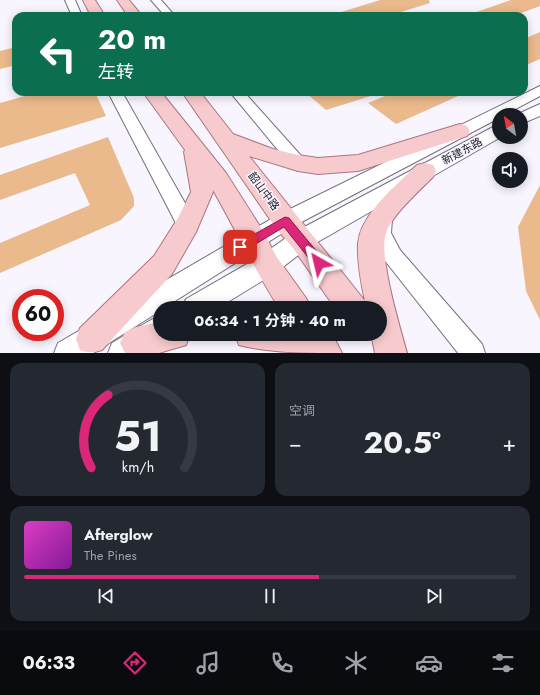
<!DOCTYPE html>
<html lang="zh">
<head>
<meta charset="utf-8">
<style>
	body { margin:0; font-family:Jost,"Noto Sans SC",sans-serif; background:#242831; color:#f1f3f6; height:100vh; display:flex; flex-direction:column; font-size:15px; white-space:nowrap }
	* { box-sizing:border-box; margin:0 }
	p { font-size:13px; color:#9ea1a6 }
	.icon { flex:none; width:22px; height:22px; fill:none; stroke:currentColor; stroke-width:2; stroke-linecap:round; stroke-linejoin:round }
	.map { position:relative; height:353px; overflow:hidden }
	.drawer { display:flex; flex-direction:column; gap:10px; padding:10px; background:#0d0f14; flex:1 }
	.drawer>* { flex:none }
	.guide { position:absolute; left:12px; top:12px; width:516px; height:84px; border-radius:12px; box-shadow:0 2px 10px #0003; background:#0b6e4f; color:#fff; overflow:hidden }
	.needle { width:26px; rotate:329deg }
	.controls { position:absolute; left:492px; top:108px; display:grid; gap:8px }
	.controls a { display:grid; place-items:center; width:36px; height:36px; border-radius:50%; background:#171b24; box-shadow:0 2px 10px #0003; font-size:20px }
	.speed { position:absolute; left:12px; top:289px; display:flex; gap:8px; font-size:20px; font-weight:700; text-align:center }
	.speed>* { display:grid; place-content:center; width:52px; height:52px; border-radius:50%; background:#171b24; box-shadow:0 2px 10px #0003; line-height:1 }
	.speed .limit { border:6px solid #d22; background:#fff; color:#111 }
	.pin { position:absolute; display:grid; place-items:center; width:34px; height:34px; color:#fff; margin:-17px; border-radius:8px; box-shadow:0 2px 6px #0006 }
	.me { position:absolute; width:44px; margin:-22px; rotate:323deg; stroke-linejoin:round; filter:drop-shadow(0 0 3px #0008) }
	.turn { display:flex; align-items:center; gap:14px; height:84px; padding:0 20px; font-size:18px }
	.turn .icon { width:52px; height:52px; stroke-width:2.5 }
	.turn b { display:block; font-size:28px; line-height:34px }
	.big { font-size:30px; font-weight:700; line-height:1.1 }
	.drawer .card { flex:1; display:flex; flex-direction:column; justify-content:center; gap:6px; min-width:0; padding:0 14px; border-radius:12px; background:#242831 }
	.drawer .dial { align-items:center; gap:0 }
	.dial svg { height:104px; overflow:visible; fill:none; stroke:#363941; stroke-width:7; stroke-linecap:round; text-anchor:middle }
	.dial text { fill:#f1f3f6; stroke:none }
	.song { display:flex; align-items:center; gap:12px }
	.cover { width:48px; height:48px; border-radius:6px; background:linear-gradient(135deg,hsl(310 70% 55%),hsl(290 70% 35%)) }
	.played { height:4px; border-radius:2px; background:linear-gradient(90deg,#db2777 60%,#363941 60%) }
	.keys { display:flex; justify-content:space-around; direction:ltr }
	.heat { display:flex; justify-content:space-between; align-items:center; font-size:22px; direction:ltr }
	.drawer .tiles { flex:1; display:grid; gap:10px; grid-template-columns:1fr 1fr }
	.card:last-child { grid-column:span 2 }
	.trip { position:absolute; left:153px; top:301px; width:234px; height:40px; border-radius:20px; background:#171b24; box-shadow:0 2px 10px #0003; font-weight:700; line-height:40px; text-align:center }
	.dock { display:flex; height:64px; justify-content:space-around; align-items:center; background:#090b0e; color:#9ea1a6 }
	.dock .icon { width:28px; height:28px }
	.dock .active { color:#db2777 }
	.dock b { font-size:18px; color:#f1f3f6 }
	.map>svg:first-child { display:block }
	.building { fill:#eab98c }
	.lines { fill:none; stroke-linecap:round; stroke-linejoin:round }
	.tertiary-casing { stroke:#736f7e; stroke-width:2 }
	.secondary-casing { stroke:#736f7e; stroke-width:2 }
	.primary-casing { stroke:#a9777f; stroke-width:2 }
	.tertiary { fill:#fff; fill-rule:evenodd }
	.secondary { fill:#fff; fill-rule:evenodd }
	.primary { fill:#f7cace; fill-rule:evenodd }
	.route { fill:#db2777; stroke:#8e194d }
	.labels { text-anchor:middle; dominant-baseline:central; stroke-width:3; stroke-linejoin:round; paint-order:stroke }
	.street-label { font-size:11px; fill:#232127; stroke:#f8f5ff }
</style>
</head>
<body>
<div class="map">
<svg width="540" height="353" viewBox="0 0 540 353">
	<rect width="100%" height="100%" fill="#f8f5ff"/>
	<g class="building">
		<path d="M380 0H429L430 3 388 16H338V13Z"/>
		<path d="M511 0H540V6L513 16H471V14Z"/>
		<path d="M540 32V59L524 66V39Z"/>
		<path d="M16 47V65L0 69V51Z"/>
		<path d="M39 92H95L106 116 0 148V103Z"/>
		<path d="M305 92H374V95L326 110Z"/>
		<path d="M395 92H467L396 124 368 103Z"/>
		<path d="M108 137 134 198V206L121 220 0 273V243L90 205 75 173 0 200V175Z"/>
		<path d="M540 185V320L526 291 518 227Z"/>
	</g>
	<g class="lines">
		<g class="tertiary-casing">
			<g id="tertiary">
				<path d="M65 0H75L82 16H72Z"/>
				<path d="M151 0H161L175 16H165Z"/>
				<path d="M108 92H122L194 219 197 225 194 231 187 233 180 231Z"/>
				<path d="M230 92H244L304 159 306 163 304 167 298 169 292 167Z"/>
				<path d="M383 211 390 213 392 219 391 233 400 250 482 344 485 353H458L386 262 371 234 374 219 376 213Z"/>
			</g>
		</g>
		<g class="secondary-casing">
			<g id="secondary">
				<path d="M540 86V96L504 115H499V118L292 227 164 308H160V311L93 353H54L58 343 278 215Z"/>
				<path d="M540 104V116L521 124V115H516Z"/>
				<path d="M499 125V137H501L309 247 275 273 218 308H182L186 299 259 257 293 233 493 127Z"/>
				<path d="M160 316V334H171L169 338 146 353H108L112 343 151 320Z"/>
			</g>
		</g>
		<g class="primary-casing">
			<g id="primary">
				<path d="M83 0H95L105 16H91Z"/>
				<path d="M117 0H129L142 16H128Z"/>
				<path d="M143 92H161L226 173 263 231 276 256 306 298 311 308H279C255 270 235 229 213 190V192L196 232 172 274 102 350C93 353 89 353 80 350L76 339 80 328 154 256 178 218 191 192 184 152 185 150Z"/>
				<path d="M182 92H200L233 134 273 149 298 155 318 158 358 155 460 124 467 126 470 131 467 136 358 171 318 174 298 171 249 156 365 301C361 283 357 262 358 243 361 213 397 185 417 165L425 163 433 165 436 171 433 177C420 190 391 216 386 233 378 256 400 327 407 353H375L371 334H380V308H335L293 248 276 228Z"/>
				<path d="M160 322V334H190L186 345 159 353H125L120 343 125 332 136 327Z"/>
				<path d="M235 334H332L342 353C308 353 271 353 239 345Z"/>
			</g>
		</g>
		<use href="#tertiary" class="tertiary"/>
		<use href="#secondary" class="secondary"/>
		<use href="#primary" class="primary"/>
	</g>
	<path class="route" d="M285 217 289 218 323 259 324 263 323 266 319 268 315 266 284 227 244 251 240 252 237 251 235 247 237 244Z"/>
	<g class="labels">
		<g class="street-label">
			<text transform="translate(462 151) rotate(-28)">新建东路</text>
			<text transform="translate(264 191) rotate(54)">韶山中路</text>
		</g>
	</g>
</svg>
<div class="controls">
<a><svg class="needle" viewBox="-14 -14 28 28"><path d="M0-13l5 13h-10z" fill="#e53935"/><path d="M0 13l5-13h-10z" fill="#9ea1a6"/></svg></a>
<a><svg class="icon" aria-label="sound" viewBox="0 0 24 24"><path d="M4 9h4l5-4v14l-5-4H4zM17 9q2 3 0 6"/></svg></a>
</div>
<div class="speed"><div class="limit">60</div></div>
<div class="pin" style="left:240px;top:247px;background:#d93025"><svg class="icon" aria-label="arrive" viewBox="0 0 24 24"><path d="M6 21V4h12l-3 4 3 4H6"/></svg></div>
<svg class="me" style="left:319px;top:263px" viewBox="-20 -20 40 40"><path d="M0-17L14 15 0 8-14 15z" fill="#db2777" stroke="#fff" stroke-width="4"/></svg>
<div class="trip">06:34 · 1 分钟 · 40 m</div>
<div class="guide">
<div class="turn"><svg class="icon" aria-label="left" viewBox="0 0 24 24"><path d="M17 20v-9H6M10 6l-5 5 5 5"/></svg><div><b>20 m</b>左转</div></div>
</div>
</div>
<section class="drawer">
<div class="tiles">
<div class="card dial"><svg viewBox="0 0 100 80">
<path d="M14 69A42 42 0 1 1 86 69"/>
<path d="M14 69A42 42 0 0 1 27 13" stroke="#db2777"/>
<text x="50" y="56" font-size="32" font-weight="700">51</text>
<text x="50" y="72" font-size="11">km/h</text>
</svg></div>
<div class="card"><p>空调</p>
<div class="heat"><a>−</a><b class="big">20.5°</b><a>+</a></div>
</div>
<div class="card">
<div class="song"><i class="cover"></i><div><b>Afterglow</b><p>The Pines</p></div></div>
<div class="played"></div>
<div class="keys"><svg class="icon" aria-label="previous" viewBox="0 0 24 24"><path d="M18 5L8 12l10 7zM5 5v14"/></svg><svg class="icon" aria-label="pause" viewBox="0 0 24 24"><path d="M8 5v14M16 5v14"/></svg><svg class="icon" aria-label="next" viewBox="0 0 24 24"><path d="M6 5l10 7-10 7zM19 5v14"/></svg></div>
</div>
</div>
</section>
<nav class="dock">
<b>06:33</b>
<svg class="icon active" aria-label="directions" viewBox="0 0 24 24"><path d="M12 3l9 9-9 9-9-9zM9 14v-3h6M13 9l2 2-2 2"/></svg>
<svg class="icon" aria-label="music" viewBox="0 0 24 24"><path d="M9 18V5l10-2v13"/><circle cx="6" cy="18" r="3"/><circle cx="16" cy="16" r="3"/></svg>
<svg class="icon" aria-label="phone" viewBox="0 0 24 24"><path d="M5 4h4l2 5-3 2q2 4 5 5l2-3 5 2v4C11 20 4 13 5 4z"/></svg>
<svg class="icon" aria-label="climate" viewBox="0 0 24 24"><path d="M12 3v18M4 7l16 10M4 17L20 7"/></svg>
<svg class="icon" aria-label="car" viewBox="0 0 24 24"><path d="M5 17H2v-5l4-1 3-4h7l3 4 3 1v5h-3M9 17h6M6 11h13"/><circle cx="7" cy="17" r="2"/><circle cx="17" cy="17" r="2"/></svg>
<svg class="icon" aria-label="filters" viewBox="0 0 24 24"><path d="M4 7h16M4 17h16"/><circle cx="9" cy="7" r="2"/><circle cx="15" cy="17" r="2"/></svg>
</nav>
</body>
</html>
